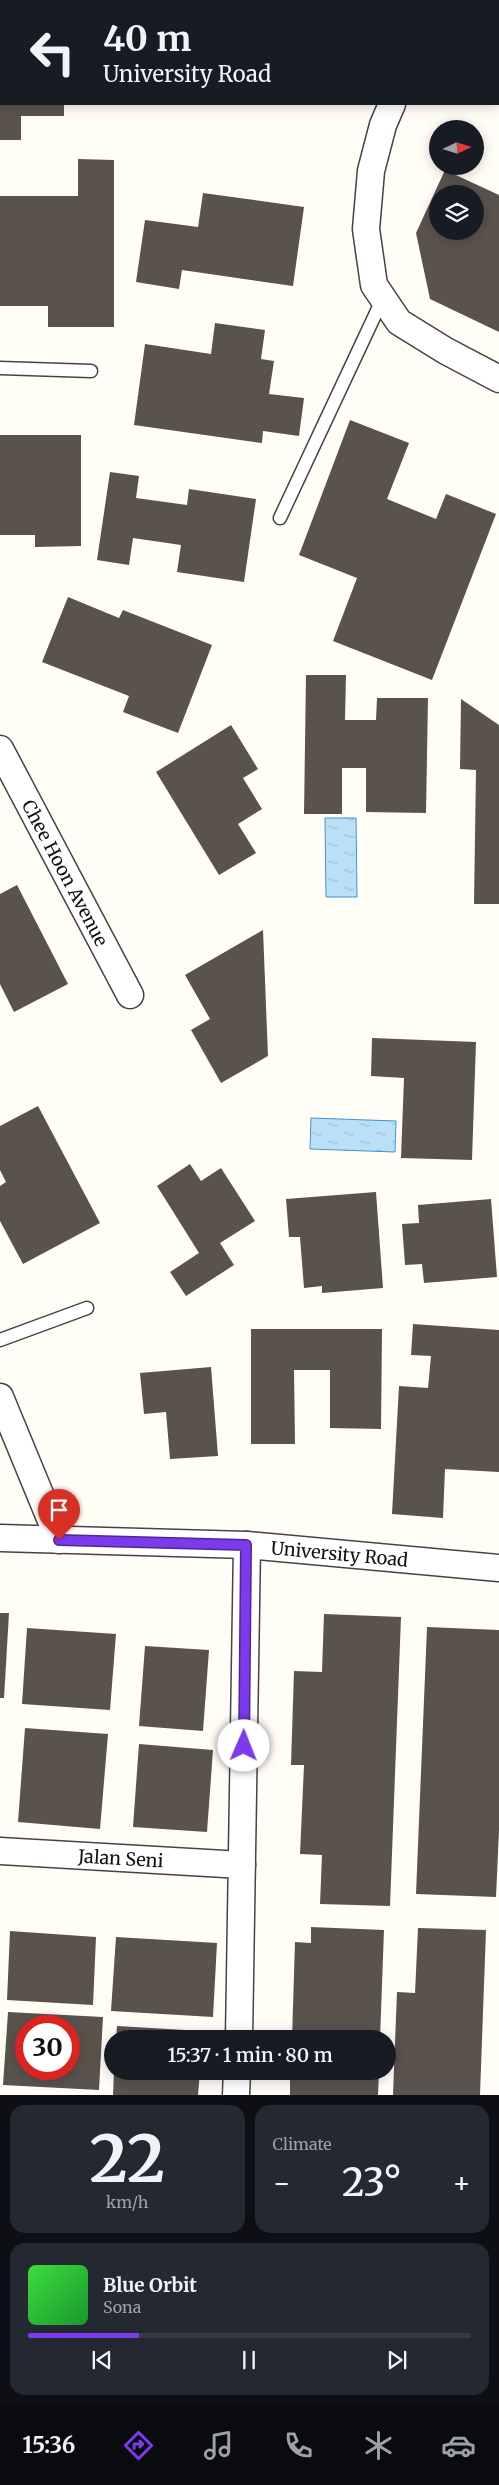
<!DOCTYPE html>
<html lang="en">
<head>
<meta charset="utf-8">
<style>
	body { margin:0; font-family:Merriweather,serif; background:#242831; color:#f1f3f6; height:100vh; display:flex; flex-direction:column; font-size:19px; white-space:nowrap }
	* { box-sizing:border-box; margin:0 }
	p { font-size:16px; color:#9ea1a6 }
	.icon { flex:none; width:28px; height:28px; fill:none; stroke:currentColor; stroke-width:2; stroke-linecap:round; stroke-linejoin:round }
	.map { position:relative; height:2095px; overflow:hidden }
	.details { display:flex; flex-direction:column; gap:10px; padding:10px; background:#0d0f14; flex:1 }
	.details>* { flex:none }
	.guide { position:absolute; left:0px; top:0px; width:500px; height:105px; box-shadow:0 2px 12px #0003; background:#171b24; color:#f1f3f6; overflow:hidden }
	.needle { width:32px; rotate:86deg }
	.buttons { position:absolute; left:429px; top:120px; display:grid; gap:10px }
	.buttons a { display:grid; place-items:center; width:55px; height:55px; border-radius:50%; background:#171b24; box-shadow:0 2px 12px #0003; font-size:25px }
	.speed { position:absolute; left:15px; top:2015px; display:flex; gap:10px; font-size:25px; font-weight:700; text-align:center }
	.speed>* { display:grid; place-content:center; width:65px; height:65px; border-radius:50%; background:#171b24; box-shadow:0 2px 12px #0003; line-height:1 }
	.speed .limit { border:8px solid #d22; background:#fff; color:#111 }
	.pin { position:absolute; display:grid; place-items:center; width:42px; height:42px; color:#fff; margin:-51px -21px; border-radius:50% 50% 50% 0; rotate:-45deg; box-shadow:0 0 5px #0007 }
	.pin .icon { rotate:45deg }
	.me { position:absolute; width:55px; margin:-28px; rotate:1deg; stroke-linejoin:round; filter:drop-shadow(0 0 4px #0008) }
	.turn { display:flex; align-items:center; gap:18px; height:105px; padding:0 20px; font-size:22px }
	.turn .icon { width:65px; height:65px; stroke-width:2.5 }
	.turn b { display:block; font-size:35px; line-height:42px }
	.big { font-size:38px; font-weight:600; line-height:1.1 }
	.details .card { flex:1; display:flex; flex-direction:column; justify-content:center; gap:8px; min-width:0; padding:0 18px; border-radius:15px; background:#242831 }
	.details .dial { align-items:center; gap:0 }
	.dial b { font-size:65px; line-height:1 }
	.song { display:flex; align-items:center; gap:15px }
	.cover { width:60px; height:60px; border-radius:8px; background:linear-gradient(135deg,hsl(120 70% 55%),hsl(130 70% 35%)) }
	.played { height:5px; border-radius:2px; background:linear-gradient(90deg,#7c3aed 25%,#363941 25%) }
	.keys { display:flex; justify-content:space-around; direction:ltr }
	.heat { display:flex; justify-content:space-between; align-items:center; font-size:28px; direction:ltr }
	.details .tiles { flex:1; display:grid; gap:10px; grid-template-columns:1fr 1fr }
	.card:last-child { grid-column:span 2 }
	.trip { position:absolute; left:104px; top:2030px; width:292px; height:50px; border-radius:25px; background:#171b24; box-shadow:0 2px 12px #0003; font-weight:600; line-height:50px; text-align:center }
	.tabs { display:flex; height:80px; justify-content:space-around; align-items:center; background:#090b0e; color:#9ea1a6 }
	.tabs .icon { width:35px; height:35px }
	.tabs .current { color:#7c3aed }
	.tabs b { font-size:22px; color:#f1f3f6 }
	.map>svg:first-child { display:block }
	.water { fill:url(#water-ripples); stroke:#3f96cf }
	.building { fill:#5a524d; fill-rule:evenodd }
	.lines { fill:none; stroke-linecap:round; stroke-linejoin:round }
	.service-casing { stroke:#444; stroke-width:15 }
	.minor-casing { stroke:#444; stroke-width:29 }
	.service { stroke:#fff; stroke-width:12 }
	.minor { stroke:#fff; stroke-width:26 }
	.route-casing { stroke:#51269a; stroke-width:12 }
	.route { stroke:#7c3aed; stroke-width:9 }
	.labels { text-anchor:middle; dominant-baseline:central; stroke-width:5; stroke-linejoin:round; paint-order:stroke }
	.street-label { font-size:18px; fill:#111; stroke:#fff }
</style>
</head>
<body>
<div class="map">
<svg width="499" height="2095" viewBox="0 0 499 2095">
	<defs>
		<pattern id="water-ripples" width="26" height="14" patternUnits="userSpaceOnUse" patternTransform="scale(1.25)"><rect width="26" height="14" fill="#b9e0f7"/><path d="M2 4q2-2 4 0t4 0M15 11q2-2 4 0t4 0" fill="none" stroke="#9ebfd3"/></pattern>
	</defs>
	<rect width="100%" height="100%" fill="#fffdf5"/>
	<g class="water">
		<path d="M325 818H356L357 897H326Z"/>
		<path d="M311 1118 396 1121 395 1152 310 1149Z"/>
	</g>
	<g class="building">
		<path d="M0 104H64V116H21V140H0Z"/>
		<path d="M78 159 114 160V327H48V306H0V196H78Z"/>
		<path d="M445 170 499 195V332L430 299 416 233ZM438 194H475V231H438Z"/>
		<path d="M203 193 304 207 293 286 182 270 179 289 136 282 145 220 198 227Z"/>
		<path d="M215 323 265 330 261 359 274 361 269 394 304 398 299 436 263 431 262 443 134 425 145 344 211 354Z"/>
		<path d="M350 420 409 443 387 499 436 519 446 494 496 514 432 680 333 641 357 578 299 555Z"/>
		<path d="M0 435H81V546L35 547V535H0Z"/>
		<path d="M110 472 139 476 136 498 187 505 189 489 256 499 244 582 177 572 181 545 133 538 129 565 97 560Z"/>
		<path d="M68 597 119 618 123 610 212 645 178 733 123 712 129 696 42 662Z"/>
		<path d="M306 675H346L345 720H376L377 698H428L426 813 366 812V768H342V814H304Z"/>
		<path d="M461 699 499 725V904H474L476 770 460 769Z"/>
		<path d="M231 725 258 769 243 778 262 809 238 824 256 853 219 875 156 772Z"/>
		<path d="M17 885 68 984 14 1012 0 984V894Z"/>
		<path d="M263 930 268 1056 221 1083 191 1030 210 1019 185 975Z"/>
		<path d="M372 1038 476 1042 472 1160 401 1158 404 1078 371 1076Z"/>
		<path d="M38 1106 100 1223 23 1264 0 1221V1186L6 1182 0 1170V1126Z"/>
		<path d="M190 1164 201 1181 221 1168 255 1221 220 1243 234 1265 186 1296 170 1272 199 1253 157 1186Z"/>
		<path d="M376 1192 383 1288 322 1293V1286L304 1288 300 1237H289L286 1199Z"/>
		<path d="M491 1199 497 1277 424 1283 422 1264 405 1265 402 1224 419 1223 418 1205Z"/>
		<path d="M413 1324 499 1330V1472L445 1469 443 1518 392 1514 399 1386 428 1388 431 1356 411 1355Z"/>
		<path d="M251 1329H382L381 1429 330 1428V1370H294L295 1444H251Z"/>
		<path d="M211 1367 218 1456 170 1459 166 1412 144 1414 140 1373Z"/>
		<path d="M0 1613H9L4 1698H0Z"/>
		<path d="M324 1614 401 1617 390 1906 320 1904 322 1855 300 1854 304 1765H291L294 1671 322 1672Z"/>
		<path d="M427 1627 499 1630V1830L496 1897 416 1894Z"/>
		<path d="M27 1628 116 1634 110 1710 22 1704Z"/>
		<path d="M145 1646 209 1650 203 1731 139 1726Z"/>
		<path d="M25 1728 108 1734 100 1829 18 1822Z"/>
		<path d="M139 1744 213 1750 207 1832 133 1827Z"/>
		<path d="M311 1927 384 1930 380 2039H292L295 1942 311 1943Z"/>
		<path d="M418 1928 486 1930 480 2095H393L397 1992 415 1993Z"/>
		<path d="M10 1931 96 1937 93 2005 7 2000Z"/>
		<path d="M116 1937 217 1943 213 2017 111 2011Z"/>
		<path d="M8 2012 103 2017 99 2090 3 2085ZM26 2026H69V2069H26Z"/>
		<path d="M117 2026 202 2031V2039H116Z"/>
		<path d="M114 2071H200L198 2095H113Z"/>
		<path d="M290 2071H379L378 2095H290Z"/>
	</g>
	<g class="lines">
		<g class="service-casing">
			<g id="service">
				<path d="M0 368 91 371"/>
				<path d="M280 518 383 298"/>
				<path d="M0 1340 87 1308"/>
			</g>
		</g>
		<g class="minor-casing">
			<g id="minor">
				<path d="M435 1V0"/>
				<path d="M392 104 383 125 371 171 366 229 374 285 399 322 446 351 499 379"/>
				<path id="s1" d="M0 749 130 995"/>
				<path d="M0 1397 59 1540"/>
				<path id="s2" d="M0 1538 247 1545 499 1568"/>
				<path id="s3" d="M0 1851 242 1865"/>
				<path d="M239 2039 247 1545"/>
				<path d="M236 2095 237 2071"/>
			</g>
		</g>
		<use href="#service" class="service"/>
		<use href="#minor" class="minor"/>
	</g>
	<g class="lines">
		<g class="route-casing">
			<path id="route" d="M59 1540 246 1545 244 1746"/>
		</g>
		<use href="#route" class="route"/>
	</g>
	<g class="labels">
		<g class="street-label">
			<text stroke="none"><textPath href="#s1" startOffset="140">Chee Hoon Avenue</textPath></text>
			<text stroke="none"><textPath href="#s2" startOffset="340">University Road</textPath></text>
			<text stroke="none"><textPath href="#s3" startOffset="121">Jalan Seni</textPath></text>
		</g>
	</g>
</svg>
<div class="buttons">
<a><svg class="needle" viewBox="-14 -14 28 28"><path d="M0-13l5 13h-10z" fill="#e53935"/><path d="M0 13l5-13h-10z" fill="#9ea1a6"/></svg></a>
<a><svg class="icon" aria-label="layers" viewBox="0 0 24 24"><path d="M12 4l9 5-9 5-9-5zM3 14l9 5 9-5"/></svg></a>
</div>
<div class="speed"><div class="limit">30</div></div>
<div class="pin" style="left:59px;top:1540px;background:#d93025"><svg class="icon" aria-label="arrive" viewBox="0 0 24 24"><path d="M6 21V4h12l-3 4 3 4H6"/></svg></div>
<svg class="me" style="left:244px;top:1746px" viewBox="-20 -20 40 40"><circle r="19" fill="#fff"/><path d="M0-13L10 11 0 6-10 11z" fill="#7c3aed"/></svg>
<div class="trip">15:37 · 1 min · 80 m</div>
<div class="guide">
<div class="turn"><svg class="icon" aria-label="left" viewBox="0 0 24 24"><path d="M17 20v-9H6M10 6l-5 5 5 5"/></svg><div><b>40 m</b>University Road</div></div>
</div>
</div>
<section class="details">
<div class="tiles">
<div class="card dial"><b>22</b><p>km/h</p></div>
<div class="card"><p>Climate</p>
<div class="heat"><a>−</a><b class="big">23°</b><a>+</a></div>
</div>
<div class="card">
<div class="song"><i class="cover"></i><div><b>Blue Orbit</b><p>Sona</p></div></div>
<div class="played"></div>
<div class="keys"><svg class="icon" aria-label="previous" viewBox="0 0 24 24"><path d="M18 5L8 12l10 7zM5 5v14"/></svg><svg class="icon" aria-label="pause" viewBox="0 0 24 24"><path d="M8 5v14M16 5v14"/></svg><svg class="icon" aria-label="next" viewBox="0 0 24 24"><path d="M6 5l10 7-10 7zM19 5v14"/></svg></div>
</div>
</div>
</section>
<nav class="tabs">
<b>15:36</b>
<svg class="icon current" aria-label="directions" viewBox="0 0 24 24"><path d="M12 3l9 9-9 9-9-9zM9 14v-3h6M13 9l2 2-2 2"/></svg>
<svg class="icon" aria-label="music" viewBox="0 0 24 24"><path d="M9 18V5l10-2v13"/><circle cx="6" cy="18" r="3"/><circle cx="16" cy="16" r="3"/></svg>
<svg class="icon" aria-label="phone" viewBox="0 0 24 24"><path d="M5 4h4l2 5-3 2q2 4 5 5l2-3 5 2v4C11 20 4 13 5 4z"/></svg>
<svg class="icon" aria-label="climate" viewBox="0 0 24 24"><path d="M12 3v18M4 7l16 10M4 17L20 7"/></svg>
<svg class="icon" aria-label="car" viewBox="0 0 24 24"><path d="M5 17H2v-5l4-1 3-4h7l3 4 3 1v5h-3M9 17h6M6 11h13"/><circle cx="7" cy="17" r="2"/><circle cx="17" cy="17" r="2"/></svg>
</nav>
</body>
</html>
